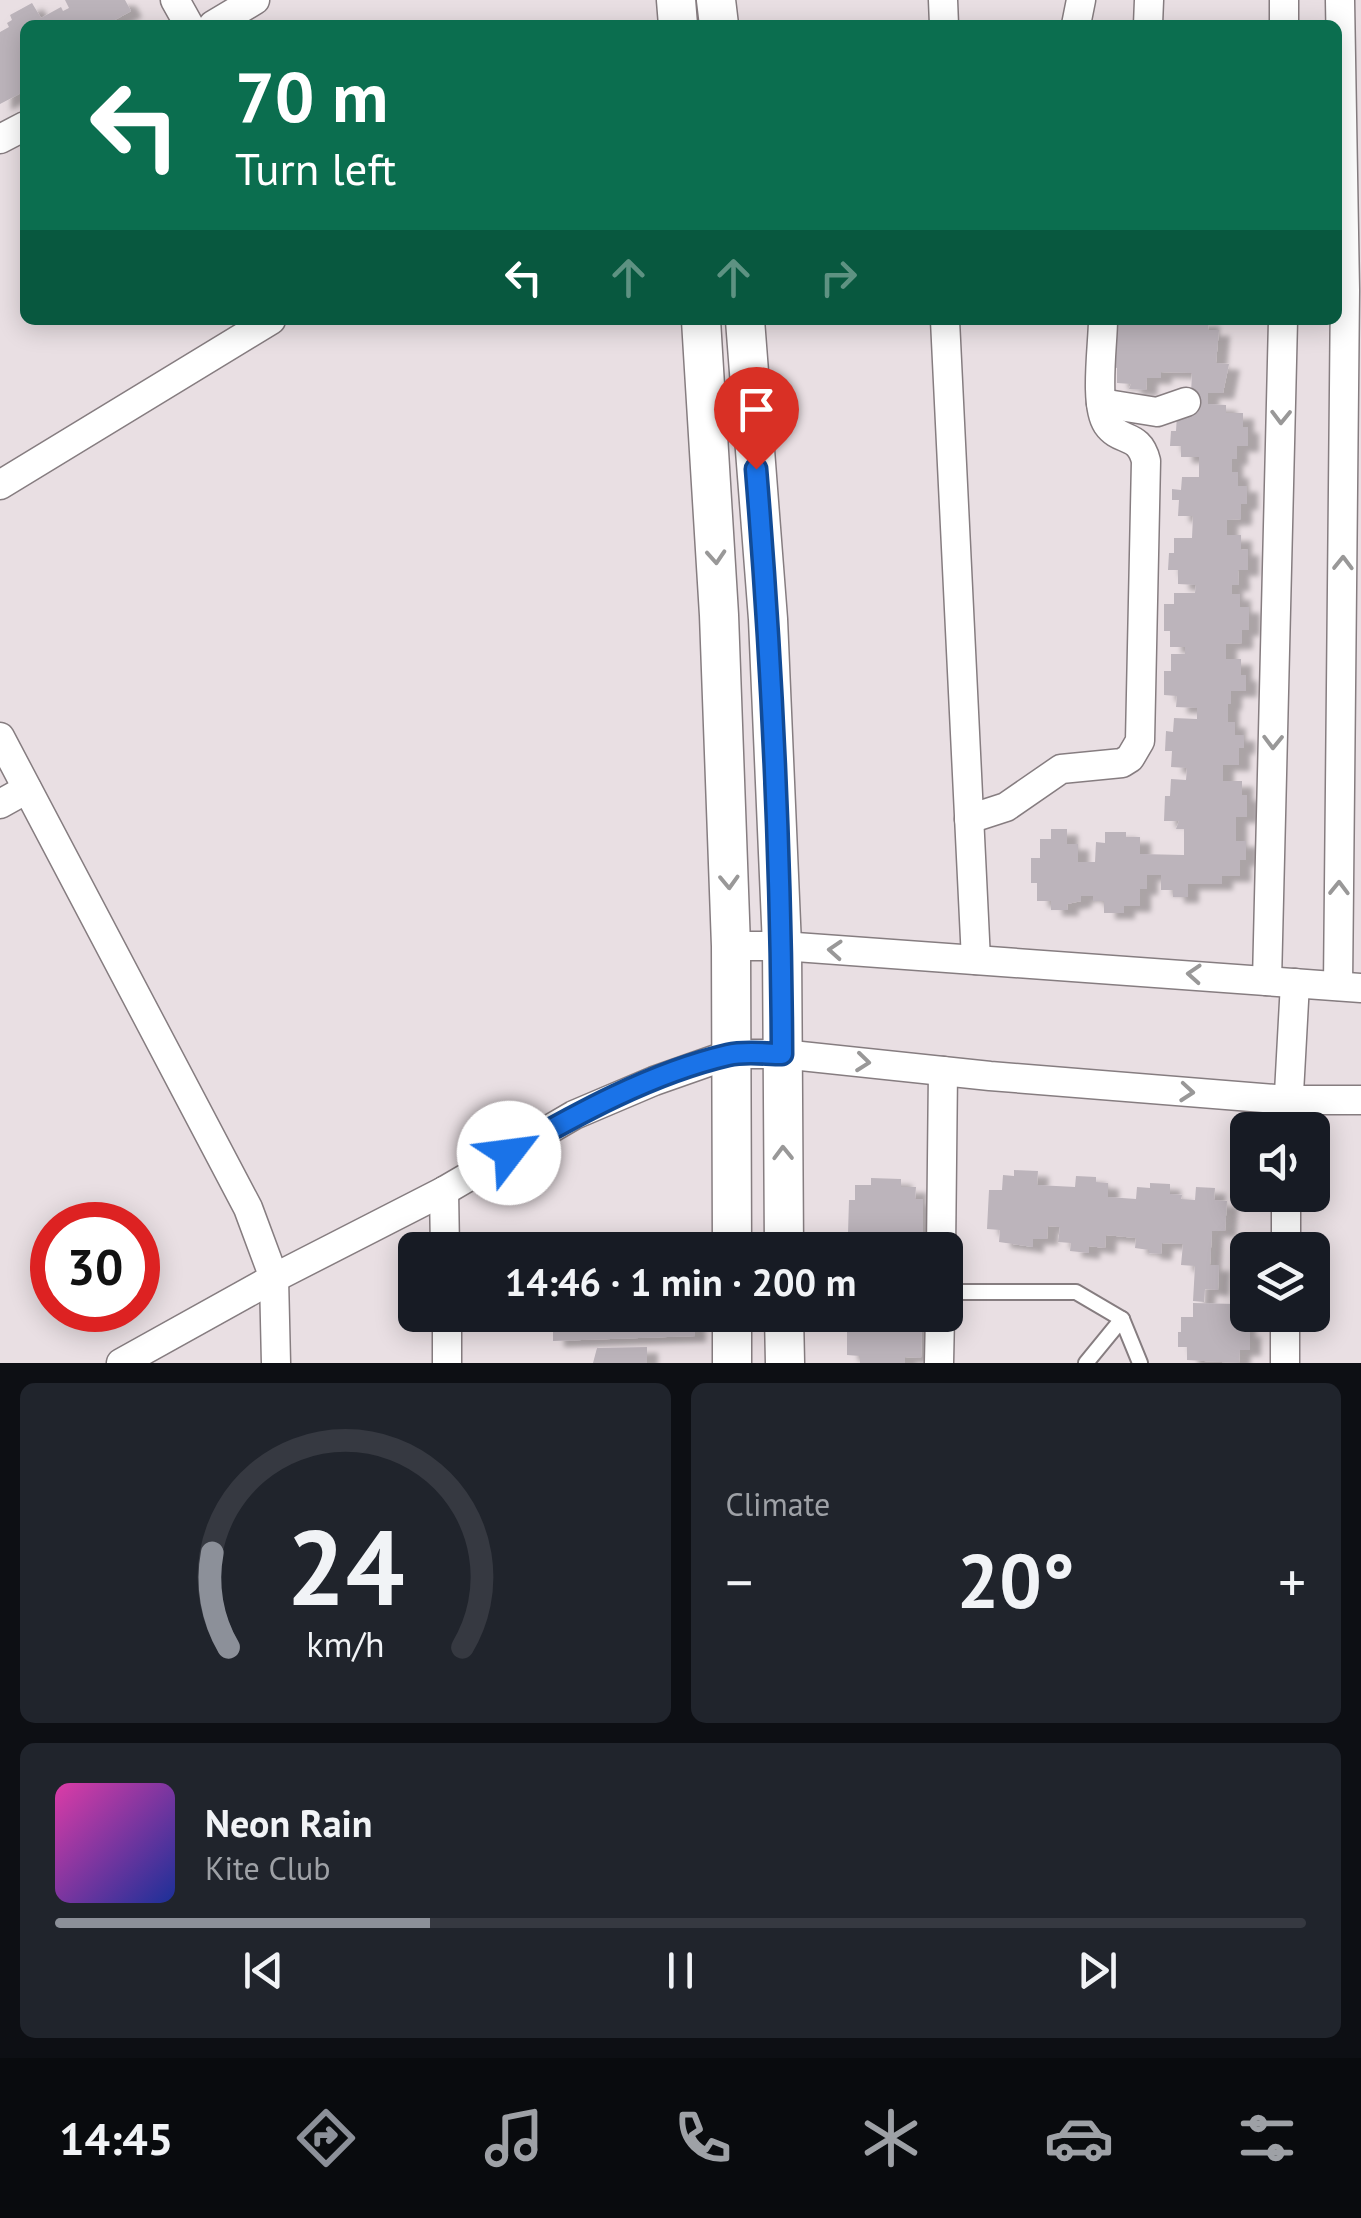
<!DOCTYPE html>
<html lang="en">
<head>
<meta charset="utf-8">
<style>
	body { margin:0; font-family:"PT Sans",sans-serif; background:#20242c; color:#f1f3f6; height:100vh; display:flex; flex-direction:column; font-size:38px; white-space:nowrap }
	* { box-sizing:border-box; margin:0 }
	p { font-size:32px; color:#9ea1a6 }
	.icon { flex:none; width:55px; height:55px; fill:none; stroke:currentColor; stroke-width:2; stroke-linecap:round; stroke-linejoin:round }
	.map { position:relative; height:1363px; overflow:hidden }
	.panel { display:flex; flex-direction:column; gap:20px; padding:20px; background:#0d0f14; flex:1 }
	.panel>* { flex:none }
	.banner { position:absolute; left:20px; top:20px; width:1322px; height:305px; border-radius:15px; box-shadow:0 5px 25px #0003; background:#0b6e4f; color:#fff; overflow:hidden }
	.buttons { position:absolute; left:1230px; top:1112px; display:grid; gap:20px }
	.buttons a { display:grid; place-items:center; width:100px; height:100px; border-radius:15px; background:#171b24; box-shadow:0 5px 25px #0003; font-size:50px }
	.speed { position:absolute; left:30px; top:1202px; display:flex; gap:20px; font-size:50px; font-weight:700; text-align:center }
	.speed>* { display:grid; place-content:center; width:130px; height:130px; border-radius:50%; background:#171b24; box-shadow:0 5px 25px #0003; line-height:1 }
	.speed .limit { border:15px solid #d22; background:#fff; color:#111 }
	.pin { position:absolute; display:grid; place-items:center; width:85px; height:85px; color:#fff; margin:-102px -42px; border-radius:50% 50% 50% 0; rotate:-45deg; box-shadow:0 0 10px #0007 }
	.pin .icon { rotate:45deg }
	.me { position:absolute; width:110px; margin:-55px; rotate:60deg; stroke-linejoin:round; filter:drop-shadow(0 0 8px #0008) }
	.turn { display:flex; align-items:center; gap:35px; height:210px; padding:0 50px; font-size:45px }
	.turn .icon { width:130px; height:130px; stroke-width:2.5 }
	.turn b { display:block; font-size:70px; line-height:85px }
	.lanes { display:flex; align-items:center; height:95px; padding:0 50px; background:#0003; justify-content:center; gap:50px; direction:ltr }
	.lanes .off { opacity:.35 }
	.big { font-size:75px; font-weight:600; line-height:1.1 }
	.panel .widget { flex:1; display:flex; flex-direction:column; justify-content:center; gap:15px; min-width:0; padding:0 35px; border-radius:15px; background:#20242c }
	.panel .dial { align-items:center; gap:0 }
	.dial svg { height:260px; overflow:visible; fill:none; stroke:#363941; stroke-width:7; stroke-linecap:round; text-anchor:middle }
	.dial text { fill:#f1f3f6; stroke:none }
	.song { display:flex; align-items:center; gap:30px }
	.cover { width:120px; height:120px; border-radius:15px; background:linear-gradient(135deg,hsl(320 70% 55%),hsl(230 70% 35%)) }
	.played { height:10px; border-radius:5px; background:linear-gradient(90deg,#8c9099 30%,#363941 30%) }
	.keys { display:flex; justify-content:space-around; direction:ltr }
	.heat { display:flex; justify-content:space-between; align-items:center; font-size:55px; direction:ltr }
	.panel .tiles { flex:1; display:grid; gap:20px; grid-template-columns:1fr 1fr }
	.widget:last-child { grid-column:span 2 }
	.trip { position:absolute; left:398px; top:1232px; width:565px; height:100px; border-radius:15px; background:#171b24; box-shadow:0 5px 25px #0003; font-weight:600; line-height:100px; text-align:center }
	.menu { display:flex; height:160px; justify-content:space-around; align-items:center; background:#090b0e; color:#9ea1a6 }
	.menu .icon { width:70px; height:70px }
	.menu .selected { color:#8c9099 }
	.menu b { font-size:45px; color:#f1f3f6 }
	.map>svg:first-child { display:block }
	.building { fill:#bcb4bb; filter:url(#shadow) }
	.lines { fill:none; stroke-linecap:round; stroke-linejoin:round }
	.service-casing { stroke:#867d80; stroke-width:18 }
	.minor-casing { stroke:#867d80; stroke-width:31 }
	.secondary-casing { stroke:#867d80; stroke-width:41 }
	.service { stroke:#fff; stroke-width:14 }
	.minor { stroke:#fff; stroke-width:28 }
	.secondary { stroke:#fff; stroke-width:38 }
	.oneway { stroke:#999898 }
	.route-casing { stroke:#114b97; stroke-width:25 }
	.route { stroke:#1a73e8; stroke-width:18 }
</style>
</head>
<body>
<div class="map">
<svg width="1361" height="1363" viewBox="0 0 1361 1363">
	<defs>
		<filter id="shadow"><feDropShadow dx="11" dy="6" stdDeviation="2.5" flood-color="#0004"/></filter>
	</defs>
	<rect width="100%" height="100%" fill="#e9dfe3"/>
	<g class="building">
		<path d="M65 0H125L131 11 113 21 116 25H25V91L0 104V32L9 27 7 23 12 20 10 15 32 3 41 18 61 7 63 11 69 8Z"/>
		<path d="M1117 320H1209L1208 330H1219L1216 363 1229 364 1223 393H1208V404L1226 405V413H1243V427H1248V446H1237V459H1232V472H1238V486H1247V504H1241V519L1227 520V535H1241V550L1248 549V570H1238L1239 585H1232V594H1240V607H1249V630H1242V643L1226 644V659H1241V675H1246V691H1231V704H1228V722H1235V735H1244V748H1239V765H1223V781H1242V795H1247V817H1236V841H1246V860H1240V876H1222V884H1188V897H1173V890H1161V875H1147V889H1140V906H1124V913H1104V901H1093V896H1081V901L1067 904 1068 910H1051V901H1037V883H1031V858H1040V839H1051V829H1067V844H1078V862H1095L1096 842 1105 843V832H1126V837H1140V854L1184 855V829H1176L1179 821H1164L1165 796H1170L1171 779 1186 780 1187 768 1171 767 1172 751H1165L1166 731 1173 732 1174 718 1197 719V708L1176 707 1177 696 1164 695V671H1171V654H1185V647H1170V631H1164V604H1174V593H1195L1196 585 1178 584V570H1168L1169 553H1174V538H1192L1193 516H1178L1179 500H1172V489L1181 490 1182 477H1199V457H1181V446H1170L1171 431H1176L1177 415H1190L1192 373 1161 372V378H1147L1146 390 1129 389 1131 384 1117 383V368L1110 367Z"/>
		<path d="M1014 1170 1038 1171 1037 1185 1075 1187 1076 1176 1096 1177V1182L1108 1183V1197L1136 1199 1137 1187 1150 1188V1183L1170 1184V1194L1182 1195 1181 1199 1195 1200 1196 1187 1215 1188 1214 1200 1227 1201 1225 1231H1212L1210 1265H1219L1218 1290 1205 1289 1204 1302 1193 1301 1195 1266 1181 1265 1183 1244 1162 1243 1161 1254 1149 1253V1250L1135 1248 1136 1238 1106 1235 1105 1248 1089 1246V1253L1070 1251 1071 1243 1058 1242 1060 1227 1048 1226 1047 1239H1033V1247L999 1242 1000 1230 987 1229 989 1190H1002L1003 1175 1014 1176Z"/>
		<path d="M871 1178 901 1179V1187H916L915 1199H923V1235H907L906 1250H861V1233H848L849 1200H855V1185H871Z"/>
		<path d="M692 1242 693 1250H551V1246Z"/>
		<path d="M1193 1303 1235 1304 1234 1316H1245V1332L1250 1330V1350H1240L1239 1363 1187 1360V1347H1178V1332H1181V1317H1193Z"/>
		<path d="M553 1315H694L695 1336 553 1341Z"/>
		<path d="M854 1315H914V1321H922L921 1358 905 1357V1363H860V1356L847 1355V1322H854Z"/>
		<path d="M647 1347V1363H593L597 1348Z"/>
	</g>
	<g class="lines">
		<g class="service-casing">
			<g id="service">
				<path d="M945 1292H1076L1122 1319 1140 1363"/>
				<path d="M1086 1363 1122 1319"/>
			</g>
		</g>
		<g class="minor-casing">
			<g id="minor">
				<path d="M175 0 189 25"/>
				<path d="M943 0 944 25"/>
				<path d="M213 25 255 0"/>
				<path d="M1076 25 1081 0"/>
				<path d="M1148 25 1149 0"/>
				<path d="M1284 25V0"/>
				<path d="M0 139 25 126"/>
				<path d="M945 320 976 960"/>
				<path d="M1101 403 1157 412 1186 402"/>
				<path d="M0 485 271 320"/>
				<path d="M0 737 248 1208 274 1278 276 1363"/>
				<path d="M0 804 27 789"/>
				<path d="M969 819 1006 807 1061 769 1122 763 1130 758 1140 741 1146 461C1139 432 1120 443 1107 424 1094 405 1103 344 1103 320"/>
				<path d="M731 946H782L1361 988"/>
				<path d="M1267 981 1283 320"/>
				<path d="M1338 986 1345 290 1340 0"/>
				<path d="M1287 1130 1295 983"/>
				<path d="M444 1191 445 1250"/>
				<path d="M941 1250 943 1071"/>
				<path d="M1286 1250V1195"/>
				<path d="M447 1315V1363"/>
				<path d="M121 1363 274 1278 444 1191 574 1115 654 1081 731 1054H782L990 1076 1287 1100H1361"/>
				<path d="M939 1363 940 1315"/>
				<path d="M1285 1363V1315"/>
			</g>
		</g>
		<g class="secondary-casing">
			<g id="secondary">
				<path d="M676 0 678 25"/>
				<path d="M716 0 719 25"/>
				<path d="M701 320 719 615 731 946 732 1250"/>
				<path d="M745 320 768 619 782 946 784 1250"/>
				<path d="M732 1315V1363"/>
				<path d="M784 1315 785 1363"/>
			</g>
		</g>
		<use href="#service" class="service"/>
		<use href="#minor" class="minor"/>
		<use href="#secondary" class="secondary"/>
	</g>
	<defs><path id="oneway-chevron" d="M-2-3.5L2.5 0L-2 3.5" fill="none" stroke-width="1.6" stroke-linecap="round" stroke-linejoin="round" transform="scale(2.5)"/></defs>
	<g class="oneway">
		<use href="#oneway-chevron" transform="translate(1281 417) rotate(91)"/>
		<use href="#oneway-chevron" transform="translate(716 557) rotate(86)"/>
		<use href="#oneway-chevron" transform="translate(1343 563) rotate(-89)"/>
		<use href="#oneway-chevron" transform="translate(1273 742) rotate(91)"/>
		<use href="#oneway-chevron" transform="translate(729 882) rotate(88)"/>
		<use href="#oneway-chevron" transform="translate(1339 888) rotate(-89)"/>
		<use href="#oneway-chevron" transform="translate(835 950) rotate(-176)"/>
		<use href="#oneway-chevron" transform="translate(1194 974) rotate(-176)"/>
		<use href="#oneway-chevron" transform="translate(863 1062) rotate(6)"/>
		<use href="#oneway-chevron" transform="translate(1187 1092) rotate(5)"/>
		<use href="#oneway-chevron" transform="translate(783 1153) rotate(-91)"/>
	</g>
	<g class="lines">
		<g class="route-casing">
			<path id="route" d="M509 1153C577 1114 651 1073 728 1055 745 1051 765 1054 782 1054 781 859 772 664 756 469"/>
		</g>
		<use href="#route" class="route"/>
	</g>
</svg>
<div class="buttons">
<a><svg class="icon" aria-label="sound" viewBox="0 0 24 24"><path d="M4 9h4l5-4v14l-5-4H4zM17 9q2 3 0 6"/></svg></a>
<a><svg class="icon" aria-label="layers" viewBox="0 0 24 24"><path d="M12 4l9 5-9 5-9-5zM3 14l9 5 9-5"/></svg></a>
</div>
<div class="speed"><div class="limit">30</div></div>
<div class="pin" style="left:756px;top:469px;background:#d93025"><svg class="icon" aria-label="arrive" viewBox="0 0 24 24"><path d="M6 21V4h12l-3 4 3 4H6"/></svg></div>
<svg class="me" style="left:509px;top:1153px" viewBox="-20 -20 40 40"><circle r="19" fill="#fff"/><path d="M0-13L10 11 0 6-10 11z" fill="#1a73e8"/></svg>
<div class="trip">14:46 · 1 min · 200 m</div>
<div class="banner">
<div class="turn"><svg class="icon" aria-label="left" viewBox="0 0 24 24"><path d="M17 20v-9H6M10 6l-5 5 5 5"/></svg><div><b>70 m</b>Turn left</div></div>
<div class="lanes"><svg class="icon" aria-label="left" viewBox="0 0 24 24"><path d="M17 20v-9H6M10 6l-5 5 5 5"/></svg><svg class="icon off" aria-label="ahead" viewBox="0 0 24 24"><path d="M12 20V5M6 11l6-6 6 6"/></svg><svg class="icon off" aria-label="ahead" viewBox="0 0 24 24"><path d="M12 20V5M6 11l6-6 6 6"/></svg><svg class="icon off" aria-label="right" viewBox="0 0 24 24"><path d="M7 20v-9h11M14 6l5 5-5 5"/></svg></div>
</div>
</div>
<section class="panel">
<div class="tiles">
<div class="widget dial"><svg viewBox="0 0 100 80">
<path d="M14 69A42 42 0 1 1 86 69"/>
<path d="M14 69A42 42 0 0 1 9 40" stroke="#8c9099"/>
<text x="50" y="56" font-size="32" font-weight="700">24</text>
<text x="50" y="72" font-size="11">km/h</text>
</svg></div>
<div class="widget"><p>Climate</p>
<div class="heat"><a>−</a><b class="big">20°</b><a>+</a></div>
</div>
<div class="widget">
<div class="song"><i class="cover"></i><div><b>Neon Rain</b><p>Kite Club</p></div></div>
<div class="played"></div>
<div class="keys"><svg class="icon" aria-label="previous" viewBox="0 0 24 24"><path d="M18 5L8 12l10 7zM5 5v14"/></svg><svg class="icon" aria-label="pause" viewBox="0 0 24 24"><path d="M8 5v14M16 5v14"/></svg><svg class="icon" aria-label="next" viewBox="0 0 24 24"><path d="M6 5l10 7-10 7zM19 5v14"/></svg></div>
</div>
</div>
</section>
<nav class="menu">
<b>14:45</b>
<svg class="icon selected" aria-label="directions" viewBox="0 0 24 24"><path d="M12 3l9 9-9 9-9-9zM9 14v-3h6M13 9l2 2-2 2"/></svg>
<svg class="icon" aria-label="music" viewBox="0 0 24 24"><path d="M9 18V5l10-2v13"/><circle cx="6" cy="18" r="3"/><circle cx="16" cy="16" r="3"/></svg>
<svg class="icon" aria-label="phone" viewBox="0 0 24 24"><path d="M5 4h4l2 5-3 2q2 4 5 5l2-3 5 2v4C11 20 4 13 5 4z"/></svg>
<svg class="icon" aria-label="climate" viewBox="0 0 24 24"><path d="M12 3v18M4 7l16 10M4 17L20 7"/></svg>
<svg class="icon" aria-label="car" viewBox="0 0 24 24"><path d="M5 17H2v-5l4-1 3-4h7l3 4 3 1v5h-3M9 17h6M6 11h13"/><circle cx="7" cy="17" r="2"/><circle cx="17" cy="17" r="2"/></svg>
<svg class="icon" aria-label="filters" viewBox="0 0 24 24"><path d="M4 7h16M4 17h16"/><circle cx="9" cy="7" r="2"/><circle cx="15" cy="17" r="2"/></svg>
</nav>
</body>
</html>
